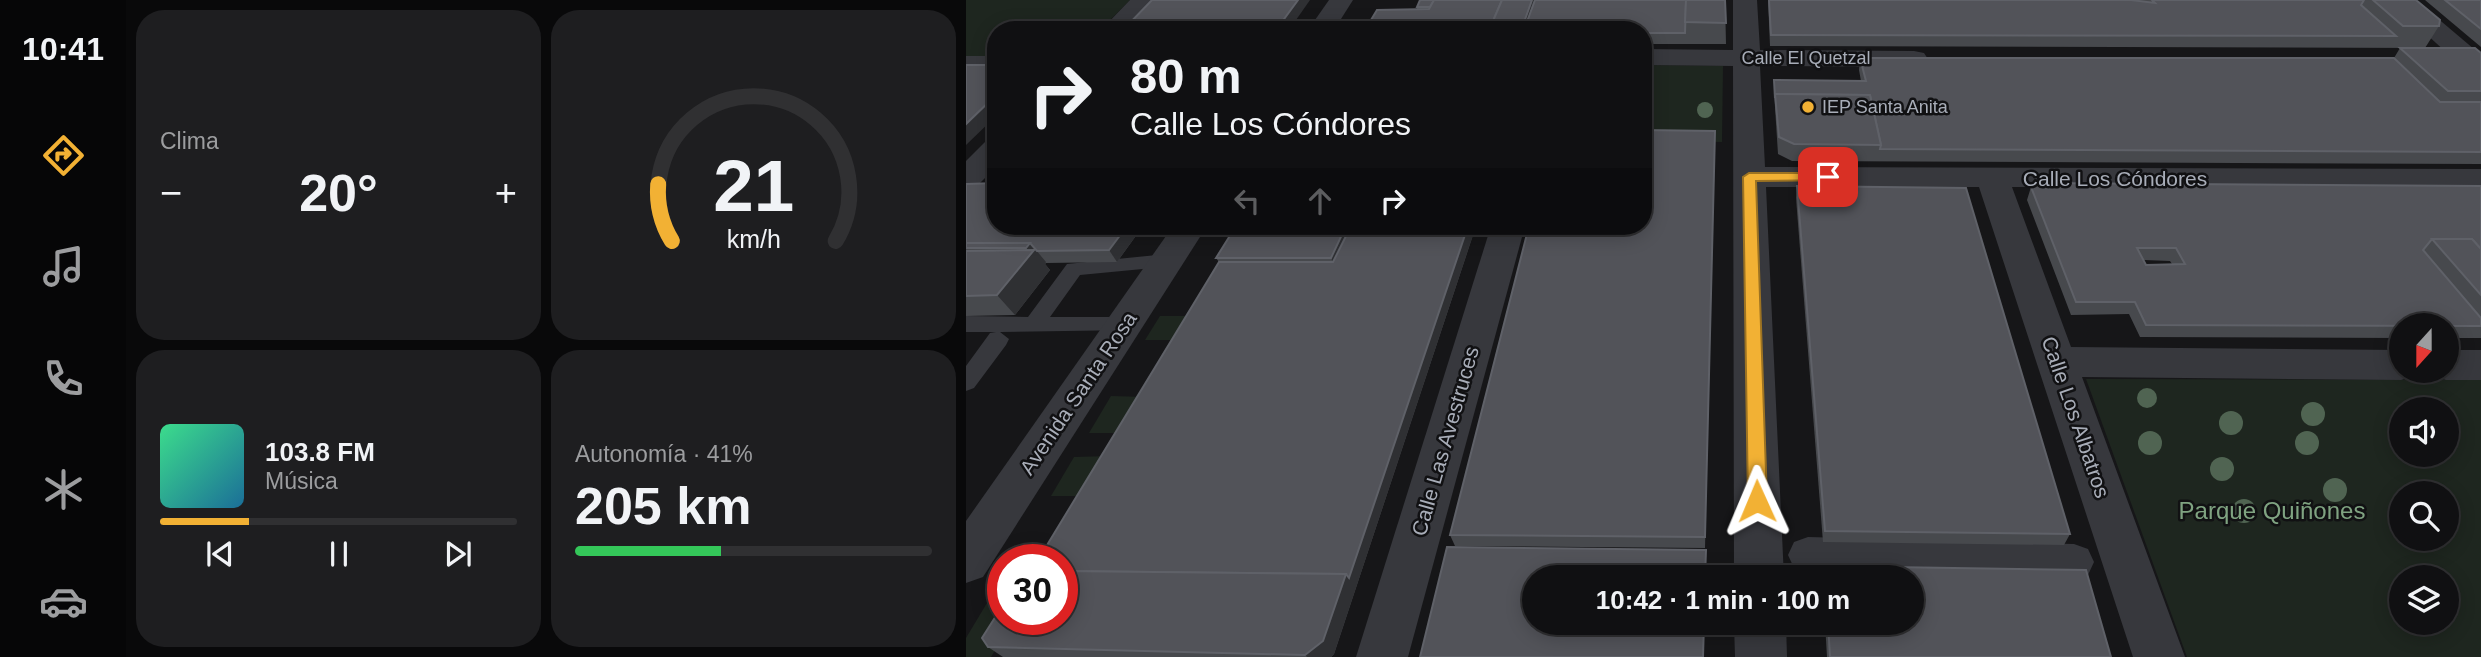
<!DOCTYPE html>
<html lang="es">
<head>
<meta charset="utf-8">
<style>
	body { margin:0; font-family:Arial,sans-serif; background:#1e1e20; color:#f1f3f6; height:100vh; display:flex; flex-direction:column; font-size:26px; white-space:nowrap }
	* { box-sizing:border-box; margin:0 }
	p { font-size:23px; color:#9c9d9f }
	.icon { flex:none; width:38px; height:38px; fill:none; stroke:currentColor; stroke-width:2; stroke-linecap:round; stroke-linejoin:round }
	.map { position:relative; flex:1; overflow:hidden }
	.panel { display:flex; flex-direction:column; gap:10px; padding:10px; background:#09090a; width:840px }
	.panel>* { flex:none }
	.banner { position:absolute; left:21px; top:21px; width:665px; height:214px; border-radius:28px; box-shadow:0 4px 18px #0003,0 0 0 2px #303032; background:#101012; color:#f1f3f6; overflow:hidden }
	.needle { width:46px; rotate:201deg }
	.tools { position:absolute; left:1423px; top:313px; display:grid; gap:14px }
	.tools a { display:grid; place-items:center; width:70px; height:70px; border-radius:50%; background:#101012; box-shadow:0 4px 18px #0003,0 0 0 2px #303032; font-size:35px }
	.speed { position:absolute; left:21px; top:544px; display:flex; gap:14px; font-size:35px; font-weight:700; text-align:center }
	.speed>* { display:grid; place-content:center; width:91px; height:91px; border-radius:50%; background:#101012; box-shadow:0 4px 18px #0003,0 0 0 2px #303032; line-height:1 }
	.speed .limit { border:10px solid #d22; background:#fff; color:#111 }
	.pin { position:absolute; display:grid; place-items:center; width:60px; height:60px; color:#fff; margin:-30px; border-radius:14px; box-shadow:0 4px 10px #0006 }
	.me { position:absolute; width:77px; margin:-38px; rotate:359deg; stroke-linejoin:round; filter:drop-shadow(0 0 5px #0008) }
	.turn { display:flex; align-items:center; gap:24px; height:147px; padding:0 28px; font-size:32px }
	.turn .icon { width:91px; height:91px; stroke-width:2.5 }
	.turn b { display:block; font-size:49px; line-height:60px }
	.lanes { display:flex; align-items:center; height:66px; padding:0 28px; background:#0003; justify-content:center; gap:35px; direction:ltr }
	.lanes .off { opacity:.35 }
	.big { font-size:52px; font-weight:700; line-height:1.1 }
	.panel .tile { flex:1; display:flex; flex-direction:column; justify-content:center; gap:10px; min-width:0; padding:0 24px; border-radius:28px; background:#1e1e20 }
	.panel .dial { align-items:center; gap:0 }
	.dial svg { height:182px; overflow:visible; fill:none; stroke:#303032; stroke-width:7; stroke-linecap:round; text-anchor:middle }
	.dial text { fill:#f1f3f6; stroke:none }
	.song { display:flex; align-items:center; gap:21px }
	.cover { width:84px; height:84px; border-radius:10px; background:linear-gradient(135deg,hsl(150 70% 55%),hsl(200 70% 35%)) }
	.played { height:7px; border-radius:4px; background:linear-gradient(90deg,#f2b134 25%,#303032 25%) }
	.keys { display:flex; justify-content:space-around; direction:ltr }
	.heat { display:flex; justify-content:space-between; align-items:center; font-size:38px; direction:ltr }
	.charge { height:10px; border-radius:5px; background:linear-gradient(90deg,#34c759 41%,#303032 0) }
	.panel .tiles { flex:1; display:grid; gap:10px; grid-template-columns:repeat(2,1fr) }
	.trip { position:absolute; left:556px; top:565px; width:402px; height:70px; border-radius:35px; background:#101012; box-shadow:0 4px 18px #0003,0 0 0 2px #303032; font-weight:700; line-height:70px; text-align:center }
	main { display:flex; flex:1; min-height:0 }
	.menu { display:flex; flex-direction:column; width:126px; justify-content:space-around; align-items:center; background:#060607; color:#9c9d9f }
	.menu .icon { width:49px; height:49px }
	.menu .active { color:#f2b134 }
	.menu b { font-size:32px; color:#f1f3f6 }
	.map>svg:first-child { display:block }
	.green { fill:#1e261f; fill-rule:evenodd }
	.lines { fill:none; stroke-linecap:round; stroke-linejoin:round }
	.service { fill:#37383d; fill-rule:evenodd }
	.pedestrian { fill:#37383d; fill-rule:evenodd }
	.minor { fill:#37383d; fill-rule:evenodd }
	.tertiary { fill:#37383d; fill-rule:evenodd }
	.tree { fill:#506452 }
	.wall { fill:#47494d; fill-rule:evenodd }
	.shaded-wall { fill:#2f3033 }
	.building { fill:#525359; stroke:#5f6168; stroke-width:2; fill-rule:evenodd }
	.route { fill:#f2b134; stroke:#9d7322; stroke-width:2 }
	.poi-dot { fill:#f2b134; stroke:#111113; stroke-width:2.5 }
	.labels { text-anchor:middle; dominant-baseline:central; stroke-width:5; stroke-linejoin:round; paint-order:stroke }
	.far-street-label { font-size:18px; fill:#a8adb8; stroke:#111113 }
	.far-poi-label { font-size:18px; fill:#a8adb8; stroke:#111113; text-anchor:start }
	.street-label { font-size:21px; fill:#a8adb8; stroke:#111113 }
	.near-park-label { font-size:24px; fill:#7fa381; stroke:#111113 }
</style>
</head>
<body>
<main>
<nav class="menu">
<b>10:41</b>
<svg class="icon active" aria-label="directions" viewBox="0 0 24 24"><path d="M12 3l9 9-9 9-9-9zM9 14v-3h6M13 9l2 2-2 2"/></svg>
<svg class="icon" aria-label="music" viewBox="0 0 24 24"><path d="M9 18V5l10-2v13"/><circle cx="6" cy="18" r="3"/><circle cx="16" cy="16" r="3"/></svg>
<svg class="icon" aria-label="phone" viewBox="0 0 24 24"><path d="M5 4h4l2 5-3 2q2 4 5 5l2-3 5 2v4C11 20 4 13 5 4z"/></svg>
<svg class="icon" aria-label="climate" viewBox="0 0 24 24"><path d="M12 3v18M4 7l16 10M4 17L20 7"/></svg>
<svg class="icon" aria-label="car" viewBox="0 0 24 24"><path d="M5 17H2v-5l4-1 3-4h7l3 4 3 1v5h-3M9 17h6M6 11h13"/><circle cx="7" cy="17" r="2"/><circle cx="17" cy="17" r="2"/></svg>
</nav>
<section class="panel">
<div class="tiles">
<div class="tile"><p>Clima</p>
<div class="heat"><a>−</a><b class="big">20°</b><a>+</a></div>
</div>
<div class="tile dial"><svg viewBox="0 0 100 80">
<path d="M14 69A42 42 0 1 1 86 69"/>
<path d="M14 69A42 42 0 0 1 8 44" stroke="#f2b134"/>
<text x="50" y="56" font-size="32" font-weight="700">21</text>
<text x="50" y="72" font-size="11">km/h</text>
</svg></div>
<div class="tile">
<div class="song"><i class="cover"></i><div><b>103.8 FM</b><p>Música</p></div></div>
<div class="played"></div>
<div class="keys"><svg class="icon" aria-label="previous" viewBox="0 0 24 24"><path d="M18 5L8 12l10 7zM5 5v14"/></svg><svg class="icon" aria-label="pause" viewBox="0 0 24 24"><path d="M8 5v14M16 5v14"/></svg><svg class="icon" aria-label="next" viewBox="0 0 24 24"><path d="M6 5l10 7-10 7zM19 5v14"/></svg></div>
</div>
<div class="tile"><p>Autonomía · 41%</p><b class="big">205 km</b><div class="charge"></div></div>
</div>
</section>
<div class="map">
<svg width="1515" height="657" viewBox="0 0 1515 657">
	<rect width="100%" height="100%" fill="#161618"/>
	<g class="green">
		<path d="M0 0H164L134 30H30V56H0Z"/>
		<path d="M677 65 757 66 756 142 677 141Z"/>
		<path d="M194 316H228L213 340H179Z"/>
		<path d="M1120 379 1515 380V657H1221ZM1435 410H1480V455H1435ZM1435 494H1480V539H1435ZM1435 578H1480V623H1435Z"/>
		<path d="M145 396 180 397 158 433H123Z"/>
		<path d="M144 456 121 496H85L108 457Z"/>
		<path d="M33 583H37V620H47L25 657H0V638Z"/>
	</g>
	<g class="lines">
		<path class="service" d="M201 254 208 256 211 261 208 266 114 275 84 317H158L165 320 168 325 165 330 34 332 43 339 40 345 8 388 0 391V366L24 333 30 332H0V316L62 317 101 264Z"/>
		<path class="pedestrian" d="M842 537 1108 544 1122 549 1128 562 1122 575 1108 580 842 573 828 568 822 555 828 542Z"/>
		<g class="minor">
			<path d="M164 0H190L163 30H135Z"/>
			<path d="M767 0H791L794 50 948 51 958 53 962 59 958 65 948 67 794 66 799 167 1515 169V189L1046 187 1105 347 1435 350V371H1452L1449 376 1435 380 1116 377 1219 657H1167L1013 187H800L818 578H768L767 66 677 65V49L767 50Z"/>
			<path d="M1423 0H1450L1515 55V77L1505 75Z"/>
			<rect x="0" y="56" width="30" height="16"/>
			<path d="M30 140V167L11 186 0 189V161L19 142Z"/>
			<path d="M525 226H559L442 657H390Z"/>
			<path d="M1480 350H1515V380H1480L1466 376 1463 371H1480Z"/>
			<path d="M768 623H820L821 657H769Z"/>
		</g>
		<g class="tertiary">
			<path d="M363 0H387L368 30H342Z"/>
			<path d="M207 226H241L17 577 0 583V521Z"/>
		</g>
	</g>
	<g class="tree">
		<circle cx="739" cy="110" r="8"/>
		<circle cx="1181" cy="398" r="10"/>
		<circle cx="1347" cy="414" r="12"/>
		<circle cx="1265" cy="423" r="12"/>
		<circle cx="1184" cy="443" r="12"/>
		<circle cx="1341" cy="443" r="12"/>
		<circle cx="1256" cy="469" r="12"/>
		<circle cx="1369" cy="490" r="12"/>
		<circle cx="1278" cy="511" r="12"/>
	</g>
	<g class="wall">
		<path d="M759 0 760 44H677V30H399L451 9V7Z"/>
		<path d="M802 0H1450L1473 26 1459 48 804 46Z"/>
		<path d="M1459 0H1515V47Z"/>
		<path d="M1434 48 1515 53V164L826 161 812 154 808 92V80L895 81 893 70 894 58H1428Z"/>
		<path d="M749 143 739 548 489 546 484 535Z"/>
		<path d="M0 184 30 226H177L151 262 80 263 79 264 84 270 49 315 0 316Z"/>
		<path d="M831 186 1104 534 1098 545 857 542 830 198Z"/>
		<path d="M1515 186V338H1480V326H1435V338L1174 337 1163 314 1105 315 1061 200 1065 187ZM1178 260 1204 261 1206 264 1180 265Z"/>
		<path d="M270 226H510L368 654 365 657H37L22 647 37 620 253 262 250 258Z"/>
		<path d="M859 566 1120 570 1145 657H861L859 623H947V578H857Z"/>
	</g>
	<g class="shaded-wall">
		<path d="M332 0H344L323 30H310Z"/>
		<path d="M566 0H573L564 30H556V28Z"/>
		<path d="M30 95V116L0 145V124Z"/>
		<path d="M161 226H177L151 262 143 250Z"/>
		<path d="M380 226H392L373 275 365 258Z"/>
		<path d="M502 226H510L368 654 365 657H341L339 655Z"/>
		<path d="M64 243 80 262 79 264 84 270 49 315 31 295 65 254 60 248Z"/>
	</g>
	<g class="building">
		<path d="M186 0H332L310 30H157Z"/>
		<path d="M454 0H468L464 7H451Z"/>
		<path d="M468 0H536L524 28 525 30H399L411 10 463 9Z"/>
		<path d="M536 0H566L556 28H524Z"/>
		<path d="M569 0H720L719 33H677V30H558Z"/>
		<path d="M720 0H759L760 23 719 22Z"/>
		<path d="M803 0H1165L1189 3 1186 0H1398L1395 5 1430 36 805 35Z"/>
		<path d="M1407 0H1450L1474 20 1473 26H1437Z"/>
		<path d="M1479 0H1515V29Z"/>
		<path d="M1434 48H1509L1515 53V91H1482Z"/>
		<path d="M894 58H1428L1474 102H1515V152L914 149 915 145 904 95 809 94V98L808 80 900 81Z"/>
		<path d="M0 65H30V95L0 124Z"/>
		<path d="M809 94 904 95 915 145 828 144 813 137Z"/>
		<path d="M677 130 749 131 739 537 484 535 563 226H677Z"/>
		<path d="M30 183V226H161L143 250 71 251 64 243H0V184Z"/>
		<path d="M1070 183 1515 186V249L1506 239H1466L1457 250 1515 318V326L1180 325 1169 302H1110L1065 187ZM1171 248H1210L1219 264 1180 265Z"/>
		<path d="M831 186 1000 188 1104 534 859 531Z"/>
		<path d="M270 226H380L365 258H250Z"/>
		<path d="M385 226H502L383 578 380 574 96 571V560H72L253 262H367Z"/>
		<path d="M1466 239H1506L1515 249V295Z"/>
		<path d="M0 243H64L60 248H0Z"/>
		<path d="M68 250 31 295 0 296V251Z"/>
		<path d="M481 547 740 550 739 578H569V623H738L737 657H454Z"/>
		<path d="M859 566 1120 570 1145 657H864L862 623H947V578H859Z"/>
		<path d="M96 571 380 574 357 641 339 655 22 647 16 638 37 605V620H96Z"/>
	</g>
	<path class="route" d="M862 173 867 174V180L790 181 801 501 798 507H784L782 501 777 177 783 173Z"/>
	<circle class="poi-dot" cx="842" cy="107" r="7"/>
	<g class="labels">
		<g class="far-street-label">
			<text x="840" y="58">Calle El Quetzal</text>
		</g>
		<g class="far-poi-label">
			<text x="856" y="107">IEP Santa Anita</text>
		</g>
		<g class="street-label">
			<text x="1149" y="178">Calle Los Cóndores</text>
			<text transform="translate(112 393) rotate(-56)">Avenida Santa Rosa</text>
			<text transform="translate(1110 417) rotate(71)">Calle Los Albatros</text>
			<text transform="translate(479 441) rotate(-74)">Calle Las Avestruces</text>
		</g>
		<g class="near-park-label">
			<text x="1306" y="510">Parque Quiñones</text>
		</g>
	</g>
</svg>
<div class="tools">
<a><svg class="needle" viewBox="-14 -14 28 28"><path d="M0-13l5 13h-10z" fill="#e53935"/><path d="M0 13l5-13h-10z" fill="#9c9d9f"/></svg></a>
<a><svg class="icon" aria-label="sound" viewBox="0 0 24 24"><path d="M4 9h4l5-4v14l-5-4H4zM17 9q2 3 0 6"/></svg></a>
<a><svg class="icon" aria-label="search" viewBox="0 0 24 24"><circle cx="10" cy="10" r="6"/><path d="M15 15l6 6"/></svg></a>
<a><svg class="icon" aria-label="layers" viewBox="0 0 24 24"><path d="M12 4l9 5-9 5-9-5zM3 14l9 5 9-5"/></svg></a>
</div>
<div class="speed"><div class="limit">30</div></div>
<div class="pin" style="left:862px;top:177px;background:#d93025"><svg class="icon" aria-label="arrive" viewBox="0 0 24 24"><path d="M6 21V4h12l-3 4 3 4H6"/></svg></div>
<svg class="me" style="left:791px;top:501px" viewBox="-20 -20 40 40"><path d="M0-17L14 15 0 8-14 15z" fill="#f2b134" stroke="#fff" stroke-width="4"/></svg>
<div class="trip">10:42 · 1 min · 100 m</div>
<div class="banner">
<div class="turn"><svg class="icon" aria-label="right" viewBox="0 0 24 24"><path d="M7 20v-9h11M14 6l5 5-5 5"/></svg><div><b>80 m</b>Calle Los Cóndores</div></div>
<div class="lanes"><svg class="icon off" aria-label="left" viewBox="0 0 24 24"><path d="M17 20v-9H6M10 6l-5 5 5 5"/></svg><svg class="icon off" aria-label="ahead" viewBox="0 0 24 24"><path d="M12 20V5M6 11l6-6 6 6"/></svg><svg class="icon" aria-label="right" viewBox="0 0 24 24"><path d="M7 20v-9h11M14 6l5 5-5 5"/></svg></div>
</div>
</div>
</main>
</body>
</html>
